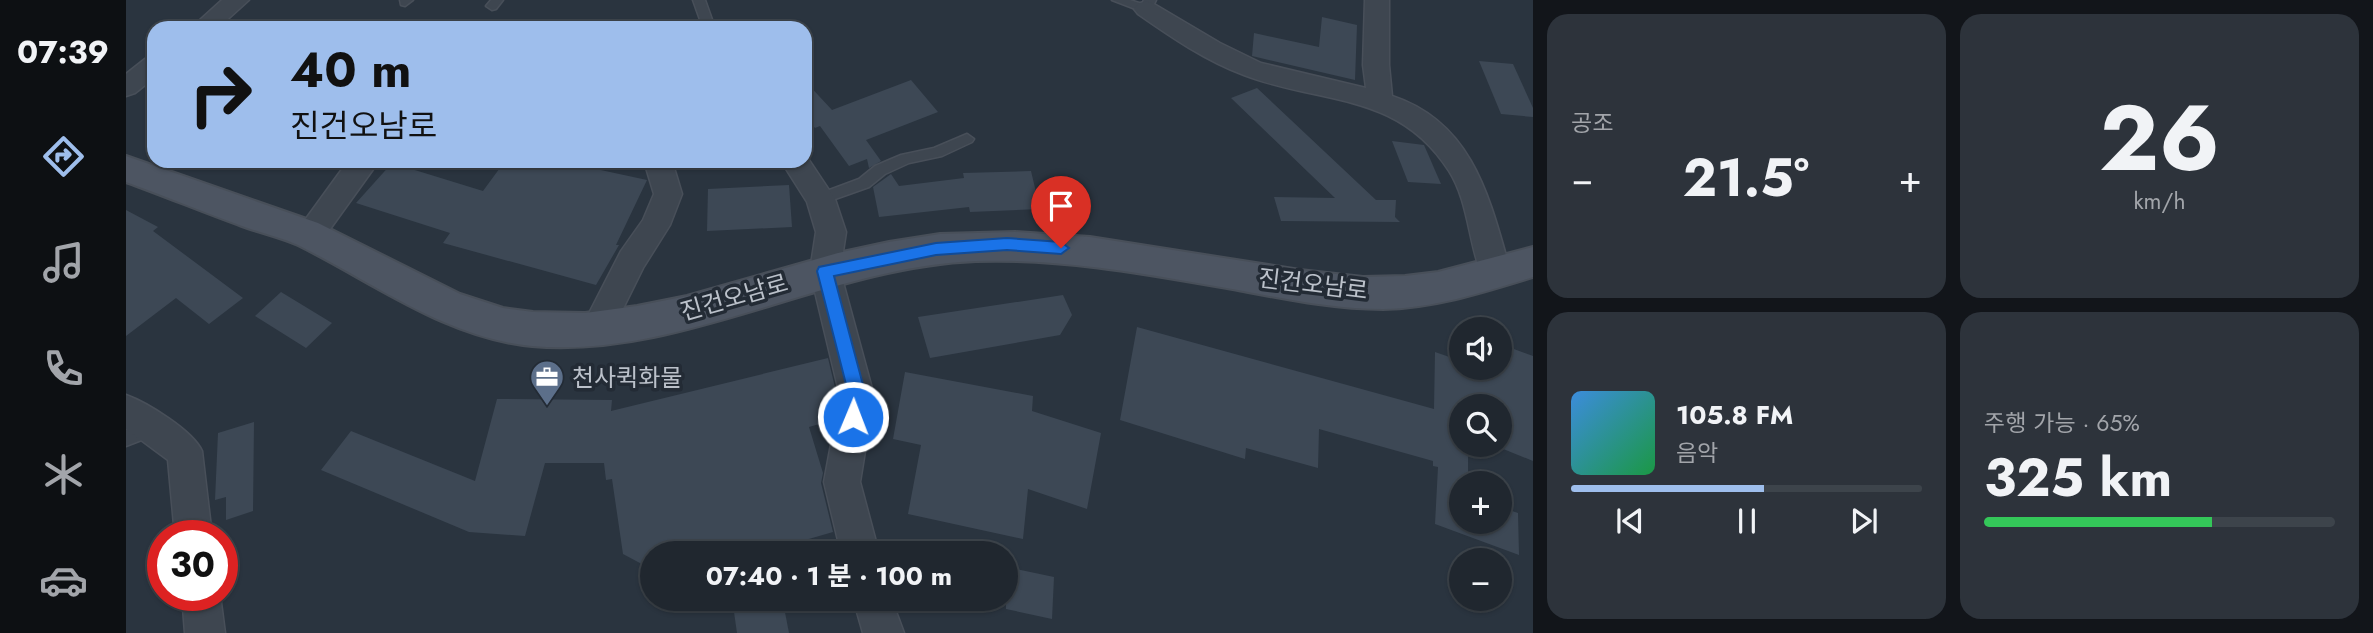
<!DOCTYPE html>
<html lang="ko">
<head>
<meta charset="utf-8">
<style>
	body { margin:0; font-family:Jost,"Noto Sans KR",sans-serif; background:#2d333b; color:#f1f3f6; height:100vh; display:flex; flex-direction:column; font-size:26px; white-space:nowrap }
	* { box-sizing:border-box; margin:0 }
	p { font-size:23px; color:#a2a5aa }
	.icon { flex:none; width:38px; height:38px; fill:none; stroke:currentColor; stroke-width:2; stroke-linecap:round; stroke-linejoin:round }
	.map { position:relative; flex:1; overflow:hidden }
	.panel { display:flex; flex-direction:column; gap:14px; padding:14px; background:#12151a; width:840px }
	.panel>* { flex:none }
	.guide { position:absolute; left:21px; top:21px; width:665px; height:147px; border-radius:21px; box-shadow:0 2px 5px #0004,0 0 0 2px #3d444b; background:#9ebeec; color:#111; overflow:hidden }
	.fabs { position:absolute; left:1323px; top:317px; display:grid; gap:14px }
	.fabs a { display:grid; place-items:center; width:63px; height:63px; border-radius:50%; background:#20272f; box-shadow:0 2px 5px #0004,0 0 0 2px #3d444b; font-size:35px }
	.speed { position:absolute; left:21px; top:520px; display:flex; gap:14px; font-size:35px; font-weight:700; text-align:center }
	.speed>* { display:grid; place-content:center; width:91px; height:91px; border-radius:50%; background:#20272f; box-shadow:0 2px 5px #0004,0 0 0 2px #3d444b; line-height:1 }
	.speed .limit { border:10px solid #d22; background:#fff; color:#111 }
	.pin { position:absolute; display:grid; place-items:center; width:60px; height:60px; color:#fff; margin:-72px -30px; border-radius:50% 50% 50% 0; rotate:-45deg; box-shadow:0 0 7px #0007 }
	.pin .icon { rotate:45deg }
	.me { position:absolute; width:77px; margin:-38px; rotate:1deg; stroke-linejoin:round; filter:drop-shadow(0 0 5px #0008) }
	.turn { display:flex; align-items:center; gap:24px; height:147px; padding:0 28px; font-size:32px }
	.turn .icon { width:91px; height:91px; stroke-width:2.5 }
	.turn b { display:block; font-size:49px; line-height:60px }
	.big { font-size:52px; font-weight:700; line-height:1.1 }
	.panel .widget { flex:1; display:flex; flex-direction:column; justify-content:center; gap:10px; min-width:0; padding:0 24px; border-radius:21px; background:#2d333b }
	.panel .dial { align-items:center; gap:0 }
	.dial b { font-size:91px; line-height:1 }
	.song { display:flex; align-items:center; gap:21px }
	.cover { width:84px; height:84px; border-radius:10px; background:linear-gradient(135deg,hsl(210 70% 55%),hsl(140 70% 35%)) }
	.played { height:7px; border-radius:4px; background:linear-gradient(90deg,#9ebeec 55%,#3d444b 55%) }
	.keys { display:flex; justify-content:space-around; direction:ltr }
	.heat { display:flex; justify-content:space-between; align-items:center; font-size:38px; direction:ltr }
	.charge { height:10px; border-radius:5px; background:linear-gradient(90deg,#34c759 65%,#3d444b 0) }
	.panel .tiles { flex:1; display:grid; gap:14px; grid-template-columns:repeat(2,1fr) }
	.trip { position:absolute; left:514px; top:541px; width:378px; height:70px; border-radius:35px; background:#20272f; box-shadow:0 2px 5px #0004,0 0 0 2px #3d444b; font-weight:700; line-height:70px; text-align:center }
	main { display:flex; flex:1; min-height:0 }
	.dock { display:flex; flex-direction:column; width:126px; justify-content:space-around; align-items:center; background:#0d1013; color:#a2a5aa }
	.dock .icon { width:49px; height:49px }
	.dock .selected { color:#9ebeec }
	.dock b { font-size:32px; color:#f1f3f6 }
	.map>svg:first-child { display:block }
	.building { fill:#3d4855 }
	.lines { fill:none; stroke-linecap:round; stroke-linejoin:round }
	.service-casing { stroke:#484f59; stroke-width:3 }
	.minor-casing { stroke:#484f59; stroke-width:3 }
	.secondary-casing { stroke:#484f59; stroke-width:4 }
	.service { fill:#3e4650; fill-rule:evenodd }
	.minor { fill:#3e4650; fill-rule:evenodd }
	.secondary { fill:#4d5562; fill-rule:evenodd }
	.route { fill:#1a73e8; stroke:#114b97; stroke-width:2 }
	.labels { text-anchor:middle; dominant-baseline:central; stroke-width:7; stroke-linejoin:round; paint-order:stroke }
	.street-label { font-size:24px; fill:#bbc1ca; stroke:#232b35 }
	.poi-label { font-size:24px; fill:#bbc1ca; stroke:#232b35; text-anchor:start }
</style>
</head>
<body>
<main>
<nav class="dock">
<b>07:39</b>
<svg class="icon selected" aria-label="directions" viewBox="0 0 24 24"><path d="M12 3l9 9-9 9-9-9zM9 14v-3h6M13 9l2 2-2 2"/></svg>
<svg class="icon" aria-label="music" viewBox="0 0 24 24"><path d="M9 18V5l10-2v13"/><circle cx="6" cy="18" r="3"/><circle cx="16" cy="16" r="3"/></svg>
<svg class="icon" aria-label="phone" viewBox="0 0 24 24"><path d="M5 4h4l2 5-3 2q2 4 5 5l2-3 5 2v4C11 20 4 13 5 4z"/></svg>
<svg class="icon" aria-label="climate" viewBox="0 0 24 24"><path d="M12 3v18M4 7l16 10M4 17L20 7"/></svg>
<svg class="icon" aria-label="car" viewBox="0 0 24 24"><path d="M5 17H2v-5l4-1 3-4h7l3 4 3 1v5h-3M9 17h6M6 11h13"/><circle cx="7" cy="17" r="2"/><circle cx="17" cy="17" r="2"/></svg>
</nav>
<div class="map">
<svg width="1407" height="633" viewBox="0 0 1407 633">
	<rect width="100%" height="100%" fill="#2a343f"/>
	<g class="building">
		<path d="M1196 17 1231 25 1229 80 1126 56 1128 33 1193 47Z"/>
		<path d="M1353 61 1387 64 1407 108V117L1375 114Z"/>
		<path d="M785 80 812 112 740 140 755 161 743 168 741 159 723 166 694 126 689 128 679 117V81L706 110Z"/>
		<path d="M1131 88 1250 200H1270L1269 217 1274 222 1155 221 1148 197 1209 198 1105 98Z"/>
		<path d="M1266 141 1298 145 1315 184 1282 182Z"/>
		<path d="M379 161H433L521 180 490 245H493L470 285 317 243 324 233 230 203 266 163 357 191Z"/>
		<path d="M905 171 914 209 844 212 843 207 753 217 747 187 765 174 773 186 838 178 837 173Z"/>
		<path d="M663 185 666 227 581 231 582 189Z"/>
		<path d="M0 210 32 227 27 231 117 298 83 324 50 298 0 336Z"/>
		<path d="M155 292 206 323 180 348 129 316Z"/>
		<path d="M937 295 946 315 934 335 804 358 792 317Z"/>
		<path d="M1011 327 1308 409 1309 352 1335 361V368H1357L1375 373 1377 345 1407 356V461L1365 444H1374V406H1335V444H1342V483H1335V522H1374V507L1392 513 1393 555 1309 524 1312 467 1307 466V461L1193 429 1192 468 1120 448 1119 459 994 420Z"/>
		<path d="M702 358 711 396 707 420 683 427 697 473 695 483 707 532 634 553H527V570L497 554 486 479 480 480 478 463H419L399 536 343 532 195 470 225 431 349 481 371 399 486 400 485 411Z"/>
		<path d="M779 372 907 396 906 411 975 433 961 509 902 489 897 539 782 514 795 445 767 439Z"/>
		<path d="M128 422 127 511 100 520V497L89 500 92 433Z"/>
		<path d="M880 567 928 577 926 619 880 609Z"/>
		<path d="M657 602 663 633H611L608 612Z"/>
	</g>
	<g class="lines">
		<g class="service-casing">
			<g id="service">
				<path d="M274 0H287L279 6 275 5Z"/>
				<path d="M365 0H377L370 9 366 10 360 6Z"/>
				<path d="M567 0H579L589 28H577Z"/>
				<path d="M986 0H1004L1016 4 1018 0H1030L1024 12 1020 13Z"/>
				<path d="M841 134 848 139 846 142 816 156 783 163 759 174 743 187 695 204 688 199 690 195 733 179 749 166 775 155 808 148Z"/>
				<path d="M25 420 31 422 34 428 31 434 0 446V430Z"/>
			</g>
		</g>
		<g class="minor-casing">
			<g id="minor">
				<path d="M96 0H123L92 28H65Z"/>
				<path d="M1239 0H1263V65L1266 96C1348 123 1364 200 1385 273L1381 282 1370 285 1359 282C1342 247 1344 204 1323 171 1272 91 1196 105 1118 75 1080 61 1045 37 1012 14L1008 9 1012 4 1020 1 1028 4 1094 43 1135 63 1240 88 1237 65Z"/>
				<path d="M28 56V78L9 93 0 96V74L19 59Z"/>
				<path d="M679 154 709 199 720 232 714 271 748 396 734 482 753 553H715L698 482 714 396 684 271 690 232 681 202 655 161H679Z"/>
				<path d="M222 161H253L194 243 184 247 174 243 169 235 174 227Z"/>
				<path d="M518 161H546L556 194 544 225 517 268 482 339 471 343 460 339 455 329 495 251 517 220 528 194Z"/>
				<path d="M0 395C22 403 67 431 76 451L86 536H49L42 460 0 429Z"/>
				<path d="M56 595H94L99 633H59Z"/>
				<path d="M727 598H765L778 633H737Z"/>
			</g>
		</g>
		<g class="secondary-casing">
			<path id="secondary" d="M0 156 192 223 334 294 377 308 407 312 459 313 511 306 561 296 712 253 763 242 814 234 889 232 964 237 1174 270 1237 277 1279 276 1312 272 1407 247V277C1358 292 1309 308 1257 309 1208 309 1160 299 1112 290 1026 275 938 258 850 261 699 267 555 359 406 346 320 338 247 282 172 245 154 237 135 233 116 226 77 212 39 196 0 182Z"/>
		</g>
		<use href="#service" class="service"/>
		<use href="#minor" class="minor"/>
		<use href="#secondary" class="secondary"/>
	</g>
	<path class="route" d="M881 238 935 242 943 248 935 254 881 250 810 255 708 276 740 396 733 423 727 425 721 423 719 417 723 396 691 271 693 267 810 243Z"/>
	<defs>
		<g id="office-pin" transform="scale(1.75)"><path d="M0 17L-7.5 6A9.5 9.5 0 1 1 7.5 6Z" fill="#5c6f8a" stroke="#232b35"/><path d="M-6-3h4V-5.5h4V-3h4V5H-6ZM-1-4.5V-3h2v-1.5ZM-6 0V1H6V0Z" fill="#fff"/></g>
	</defs>
	<g fill-rule="evenodd">
		<use href="#office-pin" x="421" y="377"/>
	</g>
	<g class="labels">
		<g class="street-label">
			<text transform="translate(1187 284) rotate(7)">진건오남로</text>
			<text transform="translate(608 297) rotate(-16)">진건오남로</text>
		</g>
		<g class="poi-label">
			<text x="446" y="377">천사퀵화물</text>
		</g>
	</g>
</svg>
<div class="fabs">
<a><svg class="icon" aria-label="sound" viewBox="0 0 24 24"><path d="M4 9h4l5-4v14l-5-4H4zM17 9q2 3 0 6"/></svg></a>
<a><svg class="icon" aria-label="search" viewBox="0 0 24 24"><circle cx="10" cy="10" r="6"/><path d="M15 15l6 6"/></svg></a>
<a>+</a>
<a>−</a>
</div>
<div class="speed"><div class="limit">30</div></div>
<div class="pin" style="left:935px;top:248px;background:#d93025"><svg class="icon" aria-label="arrive" viewBox="0 0 24 24"><path d="M6 21V4h12l-3 4 3 4H6"/></svg></div>
<svg class="me" style="left:727px;top:417px" viewBox="-20 -20 40 40"><circle r="17" fill="#1a73e8" stroke="#fff" stroke-width="3"/><path d="M0-11L8 9 0 5-8 9z" fill="#fff"/></svg>
<div class="trip">07:40 · 1 분 · 100 m</div>
<div class="guide">
<div class="turn"><svg class="icon" aria-label="right" viewBox="0 0 24 24"><path d="M7 20v-9h11M14 6l5 5-5 5"/></svg><div><b>40 m</b>진건오남로</div></div>
</div>
</div>
<section class="panel">
<div class="tiles">
<div class="widget"><p>공조</p>
<div class="heat"><a>−</a><b class="big">21.5°</b><a>+</a></div>
</div>
<div class="widget dial"><b>26</b><p>km/h</p></div>
<div class="widget">
<div class="song"><i class="cover"></i><div><b>105.8 FM</b><p>음악</p></div></div>
<div class="played"></div>
<div class="keys"><svg class="icon" aria-label="previous" viewBox="0 0 24 24"><path d="M18 5L8 12l10 7zM5 5v14"/></svg><svg class="icon" aria-label="pause" viewBox="0 0 24 24"><path d="M8 5v14M16 5v14"/></svg><svg class="icon" aria-label="next" viewBox="0 0 24 24"><path d="M6 5l10 7-10 7zM19 5v14"/></svg></div>
</div>
<div class="widget"><p>주행 가능 · 65%</p><b class="big">325 km</b><div class="charge"></div></div>
</div>
</section>
</main>
</body>
</html>
